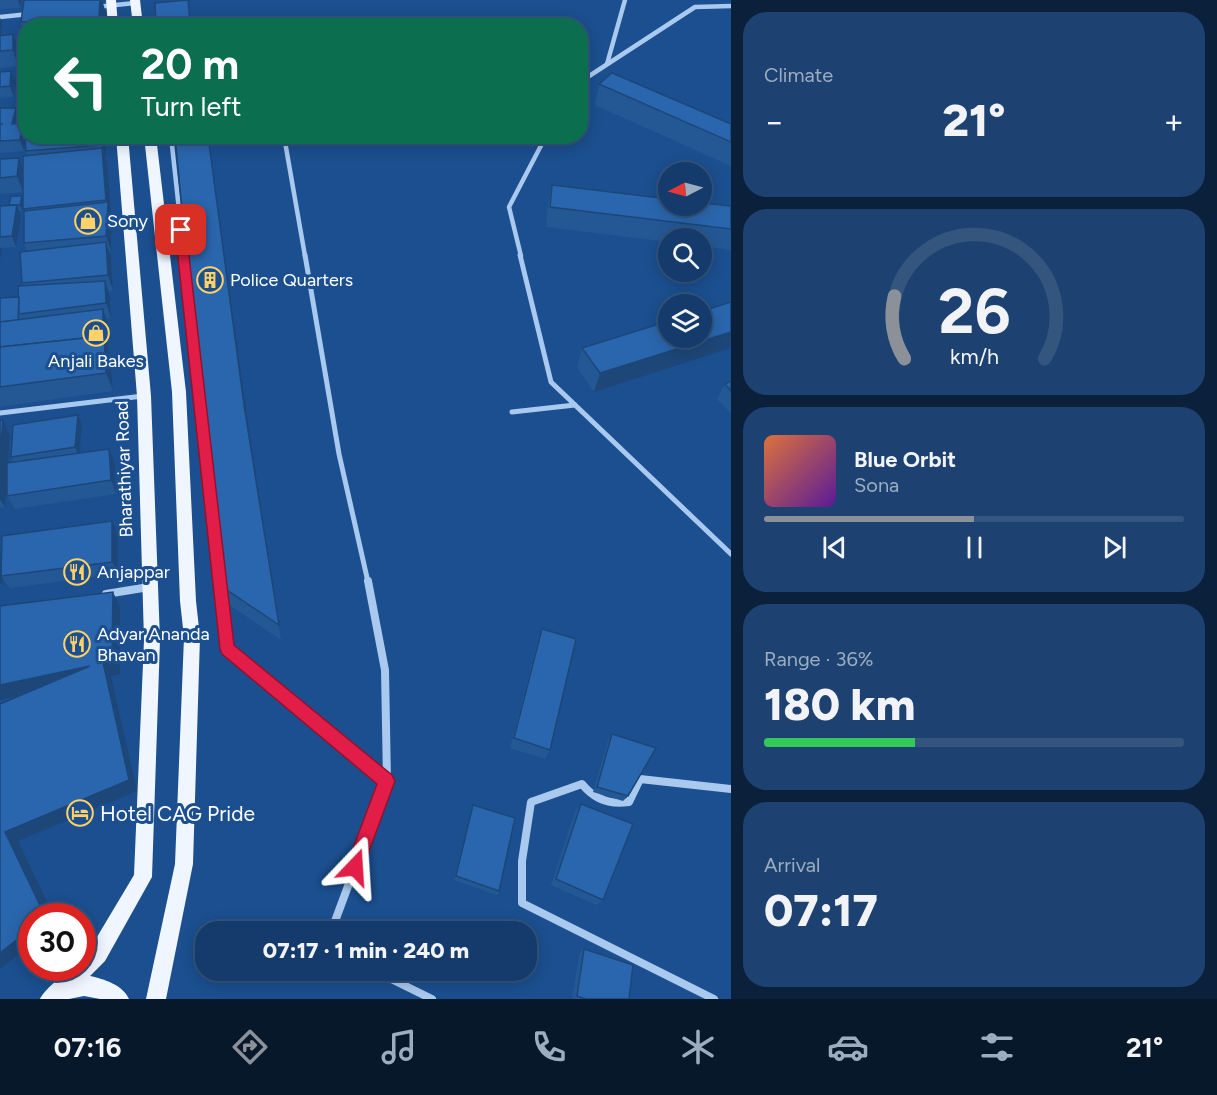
<!DOCTYPE html>
<html lang="en">
<head>
<meta charset="utf-8">
<style>
	body { margin:0; font-family:Figtree,sans-serif; background:#1d4271; color:#f1f3f6; height:100vh; display:flex; flex-direction:column; font-size:22px; white-space:nowrap }
	* { box-sizing:border-box; margin:0 }
	p { font-size:20px; color:#9dadc1 }
	.icon { flex:none; width:33px; height:33px; fill:none; stroke:currentColor; stroke-width:2; stroke-linecap:round; stroke-linejoin:round }
	.map { position:relative; flex:1; overflow:hidden }
	.panel { display:flex; flex-direction:column; gap:12px; padding:12px; background:#0b203b; width:486px }
	.panel>* { flex:none }
	.top-card { position:absolute; left:18px; top:18px; width:570px; height:126px; border-radius:24px; box-shadow:0 3px 15px #0003,0 0 0 2px #33557e; background:#0b6e4f; color:#fff; overflow:hidden }
	.needle { width:39px; rotate:264deg }
	.controls { position:absolute; left:658px; top:162px; display:grid; gap:12px }
	.controls a { display:grid; place-items:center; width:54px; height:54px; border-radius:50%; background:#143b6b; box-shadow:0 3px 15px #0003,0 0 0 2px #33557e; font-size:30px }
	.speed { position:absolute; left:18px; top:903px; display:flex; gap:12px; font-size:30px; font-weight:700; text-align:center }
	.speed>* { display:grid; place-content:center; width:78px; height:78px; border-radius:50%; background:#143b6b; box-shadow:0 3px 15px #0003,0 0 0 2px #33557e; line-height:1 }
	.speed .limit { border:9px solid #d22; background:#fff; color:#111 }
	.pin { position:absolute; display:grid; place-items:center; width:51px; height:51px; color:#fff; margin:-26px; border-radius:12px; box-shadow:0 3px 9px #0006 }
	.me { position:absolute; width:66px; margin:-33px; rotate:20deg; stroke-linejoin:round; filter:drop-shadow(0 0 4px #0008) }
	.turn { display:flex; align-items:center; gap:21px; height:126px; padding:0 24px; font-size:27px }
	.turn .icon { width:78px; height:78px; stroke-width:2.5 }
	.turn b { display:block; font-size:42px; line-height:51px }
	.big { font-size:45px; font-weight:800; line-height:1.1 }
	.panel .tile { flex:1; display:flex; flex-direction:column; justify-content:center; gap:9px; min-width:0; padding:0 21px; border-radius:24px; background:#1d4271 }
	.panel .dial { align-items:center; gap:0 }
	.dial svg { height:156px; overflow:visible; fill:none; stroke:#33557e; stroke-width:7; stroke-linecap:round; text-anchor:middle }
	.dial text { fill:#f1f3f6; stroke:none }
	.song { display:flex; align-items:center; gap:18px }
	.cover { width:72px; height:72px; border-radius:9px; background:linear-gradient(135deg,hsl(20 70% 55%),hsl(270 70% 35%)) }
	.played { height:6px; border-radius:3px; background:linear-gradient(90deg,#8c9099 50%,#33557e 50%) }
	.keys { display:flex; justify-content:space-around; direction:ltr }
	.heat { display:flex; justify-content:space-between; align-items:center; font-size:33px; direction:ltr }
	.charge { height:9px; border-radius:4px; background:linear-gradient(90deg,#34c759 36%,#33557e 0) }
	.trip { position:absolute; left:195px; top:921px; width:342px; height:60px; border-radius:24px; background:#143b6b; box-shadow:0 3px 15px #0003,0 0 0 2px #33557e; font-weight:800; line-height:60px; text-align:center }
	.menu { display:flex; height:96px; justify-content:space-around; align-items:center; background:#08182b; color:#9dadc1 }
	.menu .icon { width:42px; height:42px }
	.menu .selected { color:#8c9099 }
	.menu b { font-size:27px; color:#f1f3f6 }
	main { display:flex; flex:1; min-height:0 }
	.map>svg:first-child { display:block }
	.lines { fill:none; stroke-linecap:round; stroke-linejoin:round }
	.minor-far2 { stroke:#a9c9ee; stroke-width:4.5 }
	.minor-far1 { stroke:#a9c9ee; stroke-width:5 }
	.minor { stroke:#a9c9ee; stroke-width:8 }
	.primary { fill:#f0f6ff; fill-rule:evenodd }
	.wall { fill:#245895 }
	.shaded-wall { fill:#1d4779 }
	.building { fill:#2a66ad; stroke:#1d4779; stroke-width:1.5 }
	.route { fill:#e11d48; stroke:#92132f; stroke-width:1.5 }
	.labels { text-anchor:middle; dominant-baseline:central; stroke-width:6; stroke-linejoin:round; paint-order:stroke }
	.poi-label { font-size:18px; fill:#fff; stroke:#1b4f8f; text-anchor:start }
	.street-label { font-size:18px; fill:#fff; stroke:#1b4f8f }
	.near-poi-label { font-size:21px; fill:#fff; stroke:#1b4f8f; text-anchor:start }
</style>
</head>
<body>
<main>
<div class="map">
<svg width="731" height="999" viewBox="0 0 731 999">
	<rect width="100%" height="100%" fill="#1b4f8f"/>
	<g class="lines">
		<g class="minor-far2">
			<path d="M96 7 135 3"/>
			<path d="M0 17 29 14"/>
			<path d="M607 64 625 0"/>
			<path d="M580 82 695 7 731 6"/>
			<path d="M171 136 184 256"/>
			<path d="M284 136 305 256"/>
			<path d="M521 256 509 207 546 136"/>
		</g>
		<g class="minor-far1">
			<path d="M184 255 203 434"/>
			<path d="M305 255 339 454 368 582"/>
			<path d="M520 255 551 382 731 554"/>
			<path d="M512 412 575 405"/>
			<path d="M0 413 143 396"/>
		</g>
		<g class="minor">
			<path d="M221 590 227 649 387 781"/>
			<path d="M106 594 149 587"/>
			<path d="M331 932 387 781 385 670 368 581"/>
			<path d="M373 970 432 999"/>
			<path d="M714 999 522 903V861L531 802 582 784C594 799 610 805 629 802L640 779 731 789"/>
		</g>
		<g class="primary">
			<path d="M106 0H116L118 26H108Z"/>
			<path d="M130 0H140L143 26H133Z"/>
			<path d="M116 136H128L151 396 160 640 152 877 105 961 90 976C104 979 123 985 129 999H100L84 996 69 999H40C44 990 62 976 70 968H82V955L91 947 134 875 144 640 137 396Z"/>
			<path d="M144 136H156L186 392 196 601 200 637 193 864 166 999H146L175 864 184 637 180 601 172 392Z"/>
		</g>
	</g>
	<g class="wall">
		<path d="M0 0H21L20 8 0 9Z"/>
		<path d="M23 0H102L106 14 105 26H26V56L22 27 21 22 24 2Z"/>
		<path d="M188 0 191 26H156L155 3Z"/>
		<path d="M0 18 2 23V36L13 34 19 50 18 66 0 68Z"/>
		<path d="M26 57V107H23L16 86 19 77 18 75Z"/>
		<path d="M0 72 15 82 14 97 0 98Z"/>
		<path d="M599 84 731 124V166L595 105Z"/>
		<path d="M0 108 19 119 18 124 24 130 106 136V161L111 211 112 217 111 252H109L111 257 113 291H109L110 296 111 318 106 319 108 325V348L110 355 113 391 0 407V298L19 297 23 286 22 283 27 251 24 243V212L23 209 22 211H19L21 216 16 247 0 248 2 251 0 260V206L9 205 23 198V192L0 194V159L19 158 23 167 27 155 26 151 25 141 24 151 0 153Z"/>
		<path d="M552 185 731 206V250L702 246V238H669V242L546 227 548 205Z"/>
		<path d="M731 302 594 392 577 367 582 348Z"/>
		<path d="M731 381V413L717 399 725 384Z"/>
		<path d="M3 420 10 435 8 462H13L11 457 82 425 79 453 109 449 115 463 116 494 15 509 7 496V478L5 507 0 508V421Z"/>
		<path d="M248 424 281 640 222 600 218 584Z"/>
		<path d="M118 534V574L10 588 3 579 2 586H0V552L2 554Z"/>
		<path d="M542 629 550 750 545 759 510 748 538 640Z"/>
		<path d="M612 734 628 796 623 801 593 792 608 740Z"/>
		<path d="M581 804 603 900 596 905 551 885 575 812Z"/>
		<path d="M473 805 499 891 497 895 454 880Z"/>
		<path d="M584 949 629 999H576L572 998 580 952Z"/>
	</g>
	<g class="shaded-wall">
		<path d="M18 0H21L20 8Z"/>
		<path d="M100 0H102L106 14 105 26H101L99 17Z"/>
		<path d="M0 18 2 23 1 50 0 46Z"/>
		<path d="M13 34 19 50 18 66 13 50Z"/>
		<path d="M26 40V54L21 41Z"/>
		<path d="M11 71 15 82 14 97 10 86Z"/>
		<path d="M16 108 19 119 16 135 12 124Z"/>
		<path d="M22 123 26 133 24 151 20 140Z"/>
		<path d="M102 136H106V161L102 145Z"/>
		<path d="M208 136 248 424 281 640 244 405Z"/>
		<path d="M102 148 107 164 111 211 112 217 111 252 106 236 108 205 106 200Z"/>
		<path d="M19 158 25 173 23 192 17 176Z"/>
		<path d="M22 196 24 201 22 211 20 205Z"/>
		<path d="M17 205 21 216 16 247 12 236Z"/>
		<path d="M106 242 111 257 113 291 108 275Z"/>
		<path d="M0 247 2 251 0 260Z"/>
		<path d="M105 281 110 296 111 318 106 303Z"/>
		<path d="M103 309 108 325V348L110 355 113 391 106 373 103 336Z"/>
		<path d="M731 332V348L594 392 600 373Z"/>
		<path d="M78 415 82 425 79 457 75 447Z"/>
		<path d="M3 420 10 435 5 507 0 500V454Z"/>
		<path d="M109 449 115 463 116 494 111 480Z"/>
		<path d="M112 521 118 534V574L112 562Z"/>
		<path d="M0 552 6 561 1 576 3 579 2 586 0 583Z"/>
		<path d="M113 592 120 607V674L111 676 137 791 18 841 54 916H45L5 832 103 662Z"/>
		<path d="M90 666 99 679 0 700V685Z"/>
		<path d="M32 928V944L0 969V953Z"/>
	</g>
	<g class="building">
		<path d="M24 0H100L99 17 21 22Z"/>
		<path d="M188 0 190 22 156 25 155 3Z"/>
		<path d="M68 23 69 26H39Z"/>
		<path d="M20 27H26V40L21 41Z"/>
		<path d="M13 34V50L0 51V36Z"/>
		<path d="M26 57V74L18 75 20 58Z"/>
		<path d="M11 71 10 86 0 87V72Z"/>
		<path d="M612 73 731 124V142L599 84Z"/>
		<path d="M26 77V85L16 86V78Z"/>
		<path d="M0 108H16L12 124 22 123 20 140 0 141V124H3H0Z"/>
		<path d="M23 117H26V136H102V145L26 151Z"/>
		<path d="M175 136H208L244 405 279 625 218 584Z"/>
		<path d="M102 148 106 200 23 209V156Z"/>
		<path d="M19 158 17 176 0 178V159Z"/>
		<path d="M552 185 669 199V206H702V203L731 206V229L550 207Z"/>
		<path d="M11 196H22L20 205H9Z"/>
		<path d="M108 202 106 236 24 243V211Z"/>
		<path d="M17 205 12 236 0 237V206Z"/>
		<path d="M106 242 108 275 22 283 20 252Z"/>
		<path d="M105 281 106 303 19 314 18 286Z"/>
		<path d="M19 297 18 320 0 322V298Z"/>
		<path d="M731 302V332L600 373 582 348 669 321V338H702V311Z"/>
		<path d="M103 309V336L0 347V322Z"/>
		<path d="M104 336 106 373 0 387V347Z"/>
		<path d="M731 381V391L725 384Z"/>
		<path d="M78 415 75 447 11 457 13 425Z"/>
		<path d="M3 420 0 454V421Z"/>
		<path d="M109 449 111 480 7 496V463Z"/>
		<path d="M112 521V562L1 576 2 536Z"/>
		<path d="M113 592 112 660 103 662 129 780 5 832 45 916H32V928L0 953V704L90 666 0 685V606Z"/>
		<path d="M542 629 576 639 550 750 514 738Z"/>
		<path d="M612 734 656 748 628 796 597 787Z"/>
		<path d="M581 804 633 824 603 900 556 879Z"/>
		<path d="M473 805 515 818 499 891 456 876Z"/>
		<path d="M584 949 633 965 629 999H586L577 996Z"/>
	</g>
	<path class="route" d="M181 226 186 230 234 645 392 775 395 781 361 873 355 876 349 873 346 867 377 784 222 654 220 649 175 230Z"/>
	<defs>
		<g id="shop-ring" transform="scale(1.35)"><circle r="9.5" fill="#1b4f8f" stroke="#ffd166" stroke-width="1.5"/><path d="M-5-2.5h2.3a2.7 3.5 0 0 1 5.4 0H5L5.5 6h-11ZM-1.5-2.5h3a1.5 2.3 0 0 0-3 0Z" fill="#ffd166"/></g>
		<g id="building-ring" transform="scale(1.35)"><circle r="9.5" fill="#1b4f8f" stroke="#ffd166" stroke-width="1.5"/><path d="M-4-6H4V6H1V3H-1V6H-4ZM-2.5-4.3h1.7v1.8h-1.7ZM.8-4.3h1.7v1.8H.8ZM-2.5-1h1.7V.8h-1.7ZM.8-1h1.7V.8H.8Z" fill="#ffd166"/></g>
		<g id="restaurant-ring" transform="scale(1.35)"><circle r="9.5" fill="#1b4f8f" stroke="#ffd166" stroke-width="1.5"/><path d="M-5-6h1v4h1v-4h1v4h1v-4h1v5L-1.5 .5V6h-2V.5L-5-1ZM5-6V6H3V1.5H1.5Q1.5-4 5-6Z" fill="#ffd166"/></g>
		<g id="hotel-ring" transform="scale(1.35)"><circle r="9.5" fill="#1b4f8f" stroke="#ffd166" stroke-width="1.5"/><path d="M-6-4.5h1.5V1H6V5H4.5V3h-9V5H-6ZM-4 0a1.8 1.8 0 1 1 3.6 0ZM.5 0V-2.5h3Q6-2.5 6 0Z" fill="#ffd166"/></g>
	</defs>
	<g fill-rule="evenodd">
		<use href="#shop-ring" x="88" y="221"/>
		<use href="#building-ring" x="210" y="280"/>
		<use href="#shop-ring" x="96" y="333"/>
		<use href="#restaurant-ring" x="77" y="572"/>
		<use href="#restaurant-ring" x="77" y="644"/>
		<use href="#hotel-ring" x="80" y="813"/>
	</g>
	<g class="labels">
		<g class="poi-label">
			<text x="107" y="221">Sony</text>
			<text x="230" y="280">Police Quarters</text>
			<text x="96" y="361" text-anchor="middle">Anjali Bakes</text>
			<text x="97" y="572">Anjappar</text>
			<text x="97" y="634">Adyar Ananda<tspan x="97" dy="21">Bhavan</tspan></text>
		</g>
		<g class="street-label">
			<text transform="translate(124 469) rotate(-92)">Bharathiyar Road</text>
		</g>
		<g class="near-poi-label">
			<text x="100" y="813">Hotel CAG Pride</text>
		</g>
	</g>
</svg>
<div class="controls">
<a><svg class="needle" viewBox="-14 -14 28 28"><path d="M0-13l5 13h-10z" fill="#e53935"/><path d="M0 13l5-13h-10z" fill="#9dadc1"/></svg></a>
<a><svg class="icon" aria-label="search" viewBox="0 0 24 24"><circle cx="10" cy="10" r="6"/><path d="M15 15l6 6"/></svg></a>
<a><svg class="icon" aria-label="layers" viewBox="0 0 24 24"><path d="M12 4l9 5-9 5-9-5zM3 14l9 5 9-5"/></svg></a>
</div>
<div class="speed"><div class="limit">30</div></div>
<div class="pin" style="left:181px;top:230px;background:#d93025"><svg class="icon" aria-label="arrive" viewBox="0 0 24 24"><path d="M6 21V4h12l-3 4 3 4H6"/></svg></div>
<svg class="me" style="left:355px;top:867px" viewBox="-20 -20 40 40"><path d="M0-17L14 15 0 8-14 15z" fill="#e11d48" stroke="#fff" stroke-width="4"/></svg>
<div class="trip">07:17 · 1 min · 240 m</div>
<div class="top-card">
<div class="turn"><svg class="icon" aria-label="left" viewBox="0 0 24 24"><path d="M17 20v-9H6M10 6l-5 5 5 5"/></svg><div><b>20 m</b>Turn left</div></div>
</div>
</div>
<section class="panel">
<div class="tile"><p>Climate</p>
<div class="heat"><a>−</a><b class="big">21°</b><a>+</a></div>
</div>
<div class="tile dial"><svg viewBox="0 0 100 80">
<path d="M14 69A42 42 0 1 1 86 69"/>
<path d="M14 69A42 42 0 0 1 9 37" stroke="#8c9099"/>
<text x="50" y="56" font-size="32" font-weight="700">26</text>
<text x="50" y="72" font-size="11">km/h</text>
</svg></div>
<div class="tile">
<div class="song"><i class="cover"></i><div><b>Blue Orbit</b><p>Sona</p></div></div>
<div class="played"></div>
<div class="keys"><svg class="icon" aria-label="previous" viewBox="0 0 24 24"><path d="M18 5L8 12l10 7zM5 5v14"/></svg><svg class="icon" aria-label="pause" viewBox="0 0 24 24"><path d="M8 5v14M16 5v14"/></svg><svg class="icon" aria-label="next" viewBox="0 0 24 24"><path d="M6 5l10 7-10 7zM19 5v14"/></svg></div>
</div>
<div class="tile"><p>Range · 36%</p><b class="big">180 km</b><div class="charge"></div></div>
<div class="tile"><p>Arrival</p><b class="big">07:17</b></div>
</section>
</main>
<nav class="menu">
<b>07:16</b>
<svg class="icon selected" aria-label="directions" viewBox="0 0 24 24"><path d="M12 3l9 9-9 9-9-9zM9 14v-3h6M13 9l2 2-2 2"/></svg>
<svg class="icon" aria-label="music" viewBox="0 0 24 24"><path d="M9 18V5l10-2v13"/><circle cx="6" cy="18" r="3"/><circle cx="16" cy="16" r="3"/></svg>
<svg class="icon" aria-label="phone" viewBox="0 0 24 24"><path d="M5 4h4l2 5-3 2q2 4 5 5l2-3 5 2v4C11 20 4 13 5 4z"/></svg>
<svg class="icon" aria-label="climate" viewBox="0 0 24 24"><path d="M12 3v18M4 7l16 10M4 17L20 7"/></svg>
<svg class="icon" aria-label="car" viewBox="0 0 24 24"><path d="M5 17H2v-5l4-1 3-4h7l3 4 3 1v5h-3M9 17h6M6 11h13"/><circle cx="7" cy="17" r="2"/><circle cx="17" cy="17" r="2"/></svg>
<svg class="icon" aria-label="filters" viewBox="0 0 24 24"><path d="M4 7h16M4 17h16"/><circle cx="9" cy="7" r="2"/><circle cx="15" cy="17" r="2"/></svg>
<b>21°</b>
</nav>
</body>
</html>
